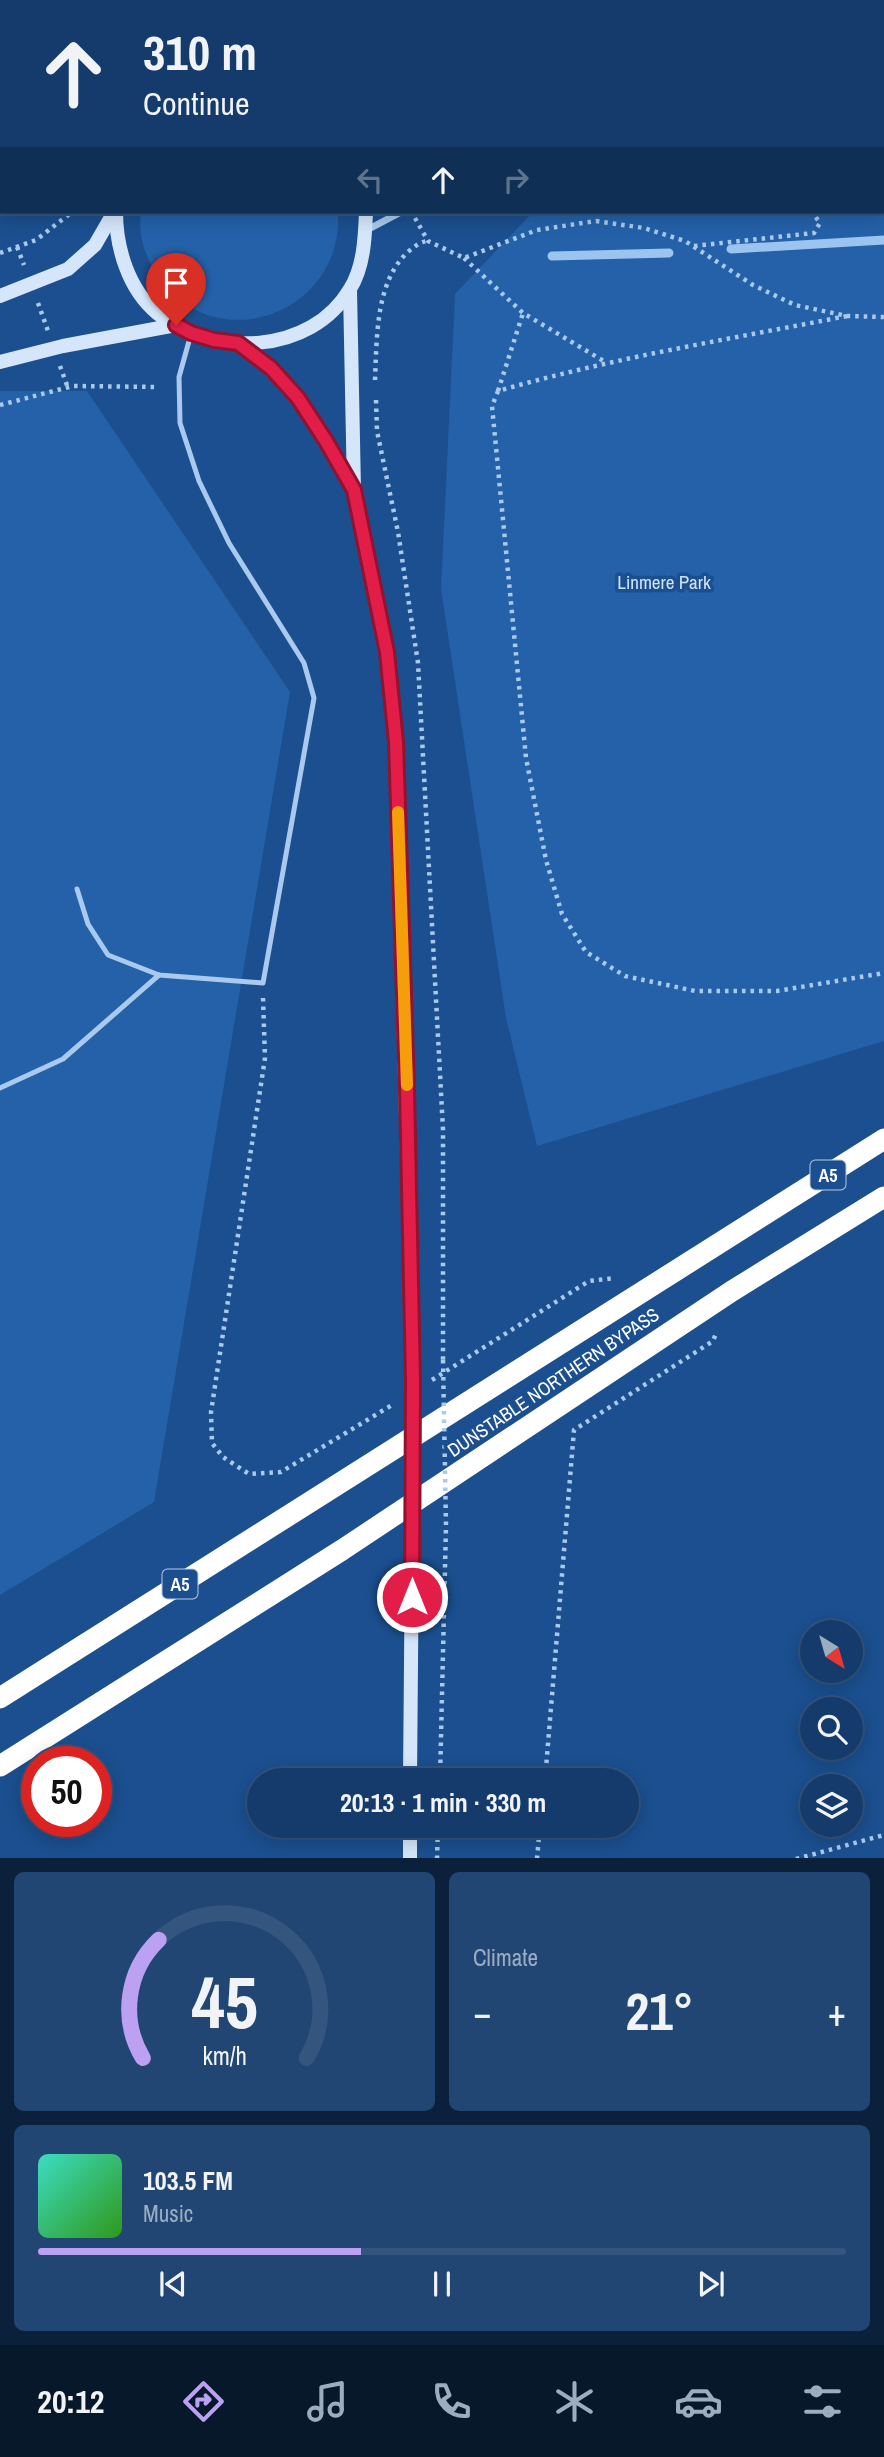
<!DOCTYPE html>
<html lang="en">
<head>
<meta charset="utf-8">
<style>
	body { margin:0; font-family:"Archivo Narrow",sans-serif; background:#214673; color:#f1f3f6; height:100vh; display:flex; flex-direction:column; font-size:26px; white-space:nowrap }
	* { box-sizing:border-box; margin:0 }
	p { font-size:23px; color:#9dadc1 }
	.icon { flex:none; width:38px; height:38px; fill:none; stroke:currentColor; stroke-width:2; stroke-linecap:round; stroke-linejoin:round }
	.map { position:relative; height:1858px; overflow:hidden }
	.panel { display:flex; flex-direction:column; gap:14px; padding:14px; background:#0b203b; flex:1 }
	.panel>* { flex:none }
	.top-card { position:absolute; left:0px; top:0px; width:886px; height:214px; box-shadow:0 4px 18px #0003,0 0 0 2px #33557e; background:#143b6b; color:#f1f3f6; overflow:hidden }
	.needle { width:46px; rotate:143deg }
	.buttons { position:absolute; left:800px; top:1620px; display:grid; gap:14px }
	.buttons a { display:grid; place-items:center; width:63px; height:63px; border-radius:50%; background:#143b6b; box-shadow:0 4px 18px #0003,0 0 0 2px #33557e; font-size:35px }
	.speed { position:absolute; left:21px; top:1746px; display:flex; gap:14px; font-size:35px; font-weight:700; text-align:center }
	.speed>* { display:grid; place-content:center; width:91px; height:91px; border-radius:50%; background:#143b6b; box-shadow:0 4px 18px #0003,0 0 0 2px #33557e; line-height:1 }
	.speed .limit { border:10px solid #d22; background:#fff; color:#111 }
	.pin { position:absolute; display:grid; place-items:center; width:60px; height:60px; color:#fff; margin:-72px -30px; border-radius:50% 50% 50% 0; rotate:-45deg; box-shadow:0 0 7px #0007 }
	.pin .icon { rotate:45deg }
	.me { position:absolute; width:77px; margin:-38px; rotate:0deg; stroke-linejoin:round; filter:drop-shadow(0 0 5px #0008) }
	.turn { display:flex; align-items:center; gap:24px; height:147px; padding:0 28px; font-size:32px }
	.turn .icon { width:91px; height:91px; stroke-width:2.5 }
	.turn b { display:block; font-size:49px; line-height:60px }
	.lanes { display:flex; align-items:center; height:66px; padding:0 28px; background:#0003; justify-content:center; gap:35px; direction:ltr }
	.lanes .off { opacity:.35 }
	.big { font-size:52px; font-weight:800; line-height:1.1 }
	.panel .card { flex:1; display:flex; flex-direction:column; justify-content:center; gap:10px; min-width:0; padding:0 24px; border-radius:10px; background:#214673 }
	.panel .dial { align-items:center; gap:0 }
	.dial svg { height:182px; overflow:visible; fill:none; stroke:#33557e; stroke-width:7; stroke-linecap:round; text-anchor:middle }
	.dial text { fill:#f1f3f6; stroke:none }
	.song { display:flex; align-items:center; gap:21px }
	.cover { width:84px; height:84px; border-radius:10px; background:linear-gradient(135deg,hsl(170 70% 55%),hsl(110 70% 35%)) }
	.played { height:7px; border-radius:4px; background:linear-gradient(90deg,#bca0f2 40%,#33557e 40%) }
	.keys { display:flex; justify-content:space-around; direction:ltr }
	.heat { display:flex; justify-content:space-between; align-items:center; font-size:38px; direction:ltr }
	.panel .tiles { flex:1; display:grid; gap:14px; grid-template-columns:1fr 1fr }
	.card:last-child { grid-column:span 2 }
	.trip { position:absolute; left:247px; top:1768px; width:392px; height:70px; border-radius:35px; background:#143b6b; box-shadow:0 4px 18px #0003,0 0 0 2px #33557e; font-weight:800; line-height:70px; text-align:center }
	.dock { display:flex; height:112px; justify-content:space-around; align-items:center; background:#08182b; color:#9dadc1 }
	.dock .icon { width:49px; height:49px }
	.dock .on { color:#bca0f2 }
	.dock b { font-size:32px; color:#f1f3f6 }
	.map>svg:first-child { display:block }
	.green { fill:#2461a8 }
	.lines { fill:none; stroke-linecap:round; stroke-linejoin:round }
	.stream { stroke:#9cc4f0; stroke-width:9 }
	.building { fill:#2a66ad; stroke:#cfe3fa; stroke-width:2 }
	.path { stroke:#a9c9ee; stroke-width:4.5; stroke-dasharray:3.5 5; stroke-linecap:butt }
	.lane { stroke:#a9c9ee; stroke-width:5 }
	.street { stroke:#a9c9ee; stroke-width:7 }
	.secondary { stroke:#d6e6fa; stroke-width:14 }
	.highway { stroke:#fff; stroke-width:21 }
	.path-bridge { stroke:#a9c9ee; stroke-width:4.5; stroke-dasharray:3.5 5; stroke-linecap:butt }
	.secondary-bridge { stroke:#d6e6fa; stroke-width:14 }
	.route-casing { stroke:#92132f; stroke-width:18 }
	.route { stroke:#e11d48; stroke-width:12 }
	.slow { stroke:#f59e0b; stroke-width:12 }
	.labels { text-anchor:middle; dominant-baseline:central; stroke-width:7; stroke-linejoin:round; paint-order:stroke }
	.shield { fill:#1b4f8f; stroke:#bbcadd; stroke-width:2 }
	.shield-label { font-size:18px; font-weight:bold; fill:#fff }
	.park-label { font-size:19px; fill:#cfe3fa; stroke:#1b4f8f }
	.street-label { font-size:19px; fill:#fff; stroke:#1b4f8f }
</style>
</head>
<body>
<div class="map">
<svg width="884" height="1859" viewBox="0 0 884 1859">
	<rect width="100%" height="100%" fill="#1b4f8f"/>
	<g class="green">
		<path d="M884 16V1041L537 1146 506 1018 441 589 455 294 533 212H884Z"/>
		<path d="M141 212H338C344 319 205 362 153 268 143 251 138 231 141 212Z"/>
		<path d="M0 391H87L290 692 154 1502 0 1595Z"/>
	</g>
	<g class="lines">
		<g class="stream">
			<path d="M731 249 884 240"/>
			<path d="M552 256 669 253"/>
		</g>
	</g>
	<path class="building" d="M90 0H165L88 2Z"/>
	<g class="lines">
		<g class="path">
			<path d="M233 2 234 0"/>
			<path d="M335 2V0"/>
			<path d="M467 2 468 0"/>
			<path d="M415 218 428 241 464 258 537 230 596 221 644 228 685 241 753 285 795 305 847 316 884 317"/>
			<path d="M694 246 814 233 820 223 812 212"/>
			<path d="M17 247 24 265"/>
			<path d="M0 253 36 240 72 212"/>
			<path d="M464 258 523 313 607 363"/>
			<path d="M38 303 48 331"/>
			<path d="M847 316C730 339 612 358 498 391L492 406 526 758 546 860 562 914 586 952 625 976 695 991H777L884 973"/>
			<path d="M60 366 68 388"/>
			<path d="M375 380C377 338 375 281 409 251 416 246 419 242 428 241"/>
			<path d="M498 391 523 313"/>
			<path d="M376 400 377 431 398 532 418 663 443 1130V1360"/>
			<path d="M0 405 73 386 157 387"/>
			<path d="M263 998 265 1058 211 1412 212 1443 223 1457 249 1474 281 1472 392 1405"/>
			<path d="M432 1380 589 1281 615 1278"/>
			<path d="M440 1780 446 1526"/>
			<path d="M545 1780 574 1430 713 1341 717 1331"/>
			<path d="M437 1859 438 1825"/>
			<path d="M537 1859 540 1825"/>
			<path d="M796 1859 884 1835"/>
		</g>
		<g class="lane">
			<path d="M22 0 23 2"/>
			<path d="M77 889 88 924 108 955 159 975 263 983 314 698 304 663 229 543 199 481 180 423 179 377 191 334"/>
			<path d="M0 1088 63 1059 159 975"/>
		</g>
		<g class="street">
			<path d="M845 2 848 0"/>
			<path d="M365 231 401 212"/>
		</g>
		<g class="secondary">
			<path d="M264 2 265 0"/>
			<path d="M309 2V0"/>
			<path d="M116 212C116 247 128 289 157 313 213 358 311 355 350 289 364 267 365 237 366 212"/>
			<path d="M350 290 354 490 387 652 396 742 413 1380"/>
			<path d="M0 296 68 269 95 245 114 212"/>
			<path d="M238 343C248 351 259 358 269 367 306 399 329 447 353 489"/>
			<path d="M0 362 63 346 176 325"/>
			<path d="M410 1780 412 1545"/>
			<path d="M410 1859V1825"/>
		</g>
		<g class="highway">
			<path d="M0 1698 884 1139"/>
			<path d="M0 1766 342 1550 732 1291 884 1197"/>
		</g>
		<path class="path-bridge" d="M443 1360 446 1526"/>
		<path class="secondary-bridge" d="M412 1545 413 1380"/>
	</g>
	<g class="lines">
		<g class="route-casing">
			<path id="route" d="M176 325 191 333 214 340 238 343 271 368 298 398 326 441 354 490 387 652 396 742 407 1090 413 1380 412 1597"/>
		</g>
		<use href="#route" class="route"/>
		<path class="slow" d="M398 812 407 1085"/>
	</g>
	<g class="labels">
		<g class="shield">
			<rect x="810.5" y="1160.5" width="35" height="29" rx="5"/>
			<rect x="162.5" y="1569.5" width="35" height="29" rx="5"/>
		</g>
		<g class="shield-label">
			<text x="828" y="1175">A5</text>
			<text x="180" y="1584">A5</text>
		</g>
		<g class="park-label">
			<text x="664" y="582">Linmere Park</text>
		</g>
		<g class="street-label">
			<text transform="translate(553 1382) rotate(-34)">DUNSTABLE NORTHERN BYPASS</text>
		</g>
	</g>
</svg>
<div class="buttons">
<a><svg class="needle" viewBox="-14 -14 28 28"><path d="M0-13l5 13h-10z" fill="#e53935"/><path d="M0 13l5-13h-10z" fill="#9dadc1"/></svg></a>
<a><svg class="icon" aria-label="search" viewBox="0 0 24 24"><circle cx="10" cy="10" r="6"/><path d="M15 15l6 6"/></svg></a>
<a><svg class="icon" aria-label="layers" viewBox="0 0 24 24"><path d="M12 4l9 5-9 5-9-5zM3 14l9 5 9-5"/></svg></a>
</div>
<div class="speed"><div class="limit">50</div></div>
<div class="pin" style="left:176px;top:325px;background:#d93025"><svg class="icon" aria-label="arrive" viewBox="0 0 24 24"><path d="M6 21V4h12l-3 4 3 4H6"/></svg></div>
<svg class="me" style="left:412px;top:1597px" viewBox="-20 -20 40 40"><circle r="17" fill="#e11d48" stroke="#fff" stroke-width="3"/><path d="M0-11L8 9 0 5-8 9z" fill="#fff"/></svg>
<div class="trip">20:13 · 1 min · 330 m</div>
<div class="top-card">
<div class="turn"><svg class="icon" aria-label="ahead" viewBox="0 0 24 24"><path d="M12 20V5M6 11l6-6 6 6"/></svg><div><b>310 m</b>Continue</div></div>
<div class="lanes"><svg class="icon off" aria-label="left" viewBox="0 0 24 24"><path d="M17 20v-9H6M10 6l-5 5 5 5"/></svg><svg class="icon" aria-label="ahead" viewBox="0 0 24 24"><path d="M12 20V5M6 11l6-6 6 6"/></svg><svg class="icon off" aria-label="right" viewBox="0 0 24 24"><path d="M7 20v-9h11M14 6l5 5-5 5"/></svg></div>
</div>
</div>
<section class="panel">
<div class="tiles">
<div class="card dial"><svg viewBox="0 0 100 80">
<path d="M14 69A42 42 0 1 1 86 69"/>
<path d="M14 69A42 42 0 0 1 21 17" stroke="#bca0f2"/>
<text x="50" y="56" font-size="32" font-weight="700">45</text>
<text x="50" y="72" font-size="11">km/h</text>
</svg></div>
<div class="card"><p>Climate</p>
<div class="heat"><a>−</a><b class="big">21°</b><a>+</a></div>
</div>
<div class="card">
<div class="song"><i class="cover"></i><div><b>103.5 FM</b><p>Music</p></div></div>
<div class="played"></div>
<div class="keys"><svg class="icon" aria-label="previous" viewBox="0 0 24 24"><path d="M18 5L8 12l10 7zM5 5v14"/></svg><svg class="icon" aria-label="pause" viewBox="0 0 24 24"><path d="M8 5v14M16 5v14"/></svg><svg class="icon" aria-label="next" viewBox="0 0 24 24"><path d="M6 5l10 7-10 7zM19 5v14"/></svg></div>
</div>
</div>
</section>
<nav class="dock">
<b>20:12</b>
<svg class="icon on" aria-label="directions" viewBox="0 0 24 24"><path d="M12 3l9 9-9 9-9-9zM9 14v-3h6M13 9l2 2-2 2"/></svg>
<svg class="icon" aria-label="music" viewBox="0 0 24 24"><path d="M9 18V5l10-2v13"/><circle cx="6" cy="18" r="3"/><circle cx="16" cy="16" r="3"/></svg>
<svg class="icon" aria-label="phone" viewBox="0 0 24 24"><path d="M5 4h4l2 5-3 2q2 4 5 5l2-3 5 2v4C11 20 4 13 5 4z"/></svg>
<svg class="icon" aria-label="climate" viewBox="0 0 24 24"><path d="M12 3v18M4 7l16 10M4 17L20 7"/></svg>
<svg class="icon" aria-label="car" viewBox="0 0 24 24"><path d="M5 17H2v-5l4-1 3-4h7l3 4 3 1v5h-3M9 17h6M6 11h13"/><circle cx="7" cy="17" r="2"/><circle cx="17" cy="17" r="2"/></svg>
<svg class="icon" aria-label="filters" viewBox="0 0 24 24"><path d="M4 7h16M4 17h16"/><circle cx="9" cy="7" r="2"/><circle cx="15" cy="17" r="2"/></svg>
</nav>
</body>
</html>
